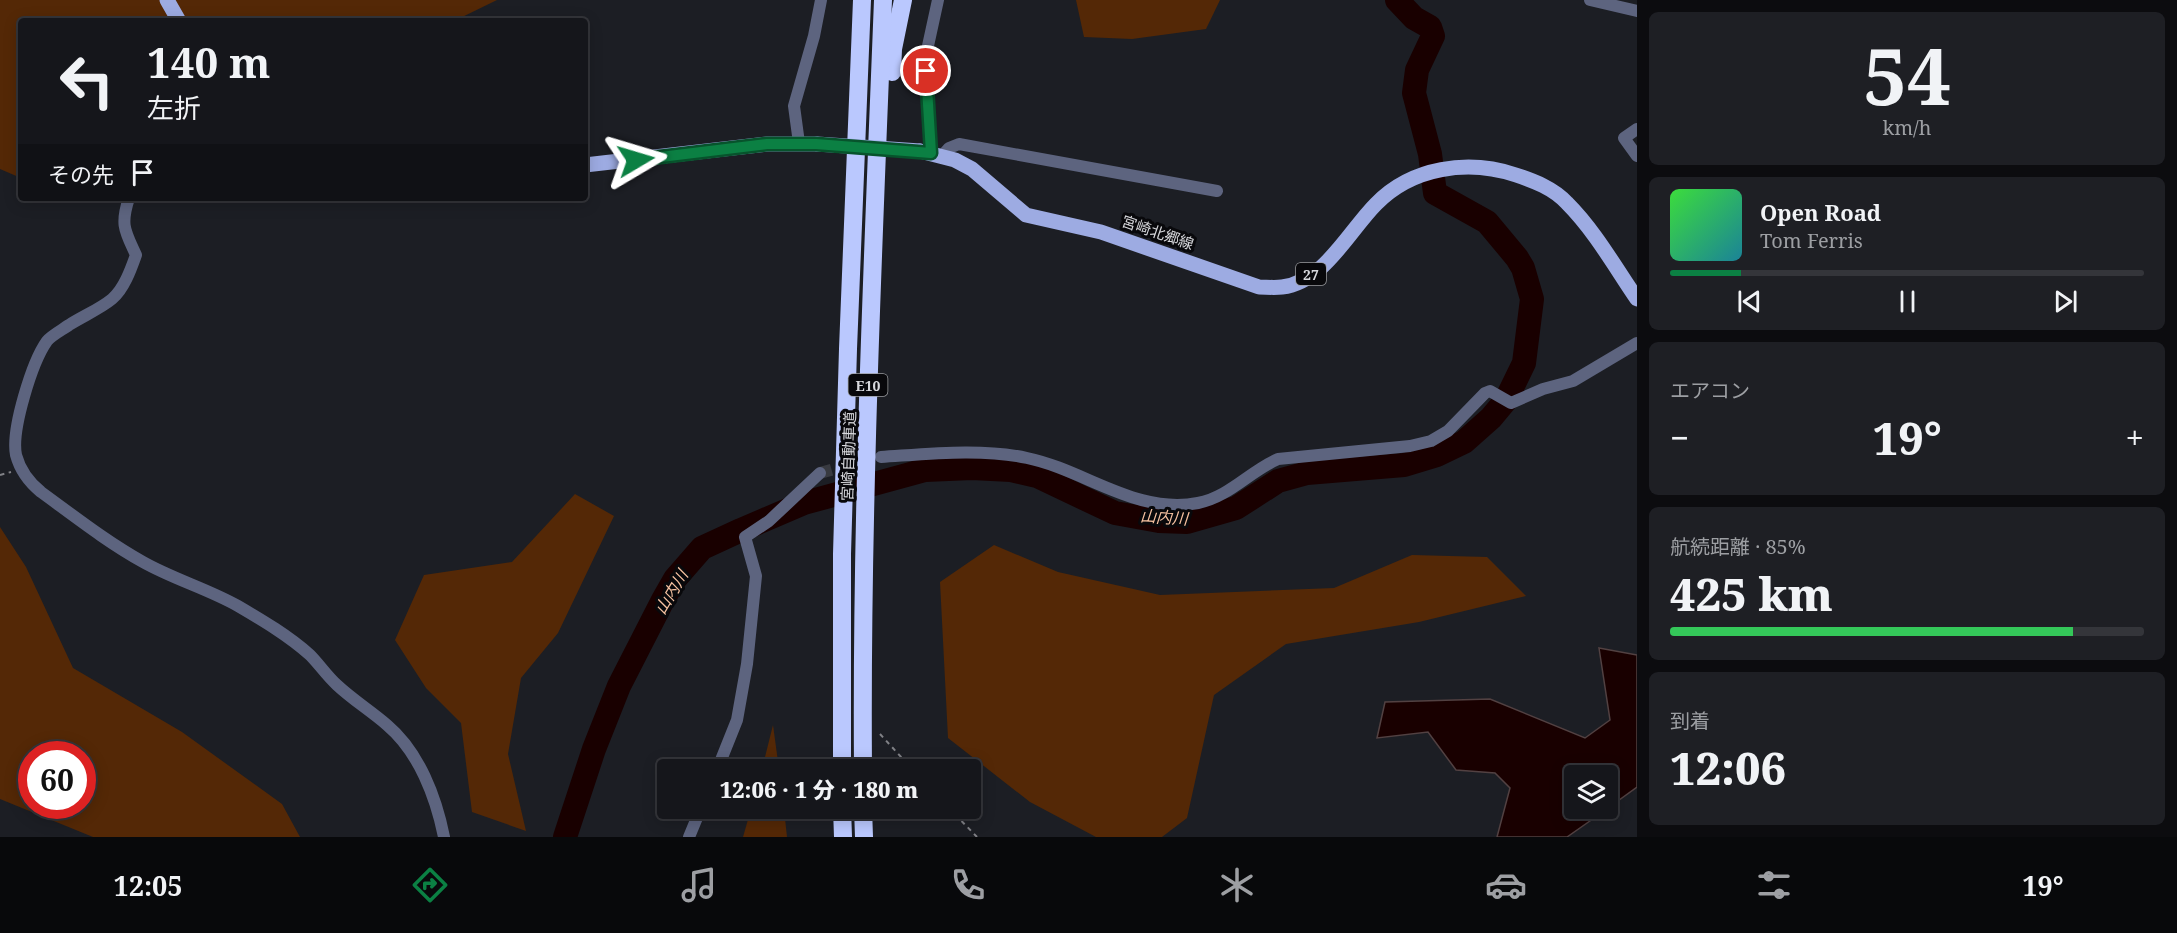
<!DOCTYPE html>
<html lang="ja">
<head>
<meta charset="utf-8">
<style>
	body { margin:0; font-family:"Noto Serif","Noto Sans JP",serif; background:#1e1f24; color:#f1f3f6; height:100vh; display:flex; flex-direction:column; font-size:22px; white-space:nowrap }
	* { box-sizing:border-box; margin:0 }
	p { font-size:20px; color:#9d9fa3 }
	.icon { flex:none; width:33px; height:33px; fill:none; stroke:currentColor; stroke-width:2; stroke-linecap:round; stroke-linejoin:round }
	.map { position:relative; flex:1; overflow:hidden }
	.side { display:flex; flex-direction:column; gap:12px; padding:12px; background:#0c0c0f; width:540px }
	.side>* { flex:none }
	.guide { position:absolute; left:18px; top:18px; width:570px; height:183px; border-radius:6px; box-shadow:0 3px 15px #0003,0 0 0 2px #34353a; background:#15161b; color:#f1f3f6; overflow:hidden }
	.tools { position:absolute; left:1564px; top:765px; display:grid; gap:12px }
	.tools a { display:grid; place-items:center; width:54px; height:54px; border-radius:6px; background:#15161b; box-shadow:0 3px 15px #0003,0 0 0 2px #34353a; font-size:30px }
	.speed { position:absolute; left:18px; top:741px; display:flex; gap:12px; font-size:30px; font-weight:700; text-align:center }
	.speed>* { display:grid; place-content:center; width:78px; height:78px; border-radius:50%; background:#15161b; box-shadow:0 3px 15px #0003,0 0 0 2px #34353a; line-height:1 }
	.speed .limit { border:9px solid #d22; background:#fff; color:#111 }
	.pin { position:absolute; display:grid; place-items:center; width:51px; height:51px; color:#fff; margin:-26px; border:3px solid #fff; border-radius:50%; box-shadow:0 2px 6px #0007 }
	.me { position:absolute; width:66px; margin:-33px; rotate:83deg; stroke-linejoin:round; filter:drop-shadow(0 0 4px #0008) }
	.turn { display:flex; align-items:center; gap:21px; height:126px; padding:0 30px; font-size:27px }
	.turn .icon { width:78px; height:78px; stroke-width:2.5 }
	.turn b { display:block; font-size:42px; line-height:51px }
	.then { display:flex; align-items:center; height:57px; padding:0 30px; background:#0003; gap:12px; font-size:22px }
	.big { font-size:45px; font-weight:800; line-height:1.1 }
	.side .tile { flex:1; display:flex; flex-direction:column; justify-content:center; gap:9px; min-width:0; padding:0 21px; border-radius:9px; background:#1e1f24 }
	.side .dial { align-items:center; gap:0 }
	.dial b { font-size:78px; line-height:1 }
	.song { display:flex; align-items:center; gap:18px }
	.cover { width:72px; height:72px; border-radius:9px; background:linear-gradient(135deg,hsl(120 70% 55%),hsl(190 70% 35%)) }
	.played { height:6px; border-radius:3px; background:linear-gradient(90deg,#0b8043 15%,#34353a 15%) }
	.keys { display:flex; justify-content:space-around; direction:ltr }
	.heat { display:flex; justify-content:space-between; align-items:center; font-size:33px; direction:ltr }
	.charge { height:9px; border-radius:4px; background:linear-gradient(90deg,#34c759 85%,#34353a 0) }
	.trip { position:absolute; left:657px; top:759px; width:324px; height:60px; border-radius:6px; background:#15161b; box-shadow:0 3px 15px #0003,0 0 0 2px #34353a; font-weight:800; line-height:60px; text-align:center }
	.tabs { display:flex; height:96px; justify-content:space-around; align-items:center; background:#08090b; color:#9d9fa3 }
	.tabs .icon { width:42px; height:42px }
	.tabs .on { color:#0b8043 }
	.tabs b { font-size:27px; color:#f1f3f6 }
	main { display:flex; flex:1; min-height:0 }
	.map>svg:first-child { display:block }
	.green { fill:#542806; fill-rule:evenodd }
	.water { fill:#190000; stroke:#524142; stroke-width:1.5 }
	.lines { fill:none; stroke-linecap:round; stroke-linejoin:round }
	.river { stroke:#190000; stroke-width:24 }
	.minor-tunnel { stroke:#383a40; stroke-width:12; stroke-dasharray:12 6; stroke-linecap:butt }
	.path { stroke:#808186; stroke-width:2; stroke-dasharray:4.5 4.5; stroke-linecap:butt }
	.minor { stroke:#5d647f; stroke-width:12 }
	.primary { stroke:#9dabe2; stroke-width:15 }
	.motorway { stroke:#bac8fe; stroke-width:18 }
	.primary-bridge { stroke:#9dabe2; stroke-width:15 }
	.route-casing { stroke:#07532c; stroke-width:15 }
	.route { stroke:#0b8043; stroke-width:10 }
	.labels { text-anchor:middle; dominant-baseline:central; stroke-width:6; stroke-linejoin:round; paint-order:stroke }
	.shield { fill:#08080b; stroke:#999a9d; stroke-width:1.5 }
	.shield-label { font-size:14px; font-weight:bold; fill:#d7d8dc }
	.street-label { font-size:15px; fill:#d7d8dc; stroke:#08080b }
	.water-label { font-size:16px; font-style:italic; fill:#f7c2a1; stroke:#08080b }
</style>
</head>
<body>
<main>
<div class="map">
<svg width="1637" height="837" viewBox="0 0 1637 837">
	<rect width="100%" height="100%" fill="#1c1e24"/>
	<g class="green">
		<path d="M0 0H497L454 21H21V178L0 169Z"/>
		<path d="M1076 0H1220L1206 29 1132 39 1084 37Z"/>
		<path d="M575 494 614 516 558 633 521 678 508 754 526 831 472 812 461 723 426 688 395 640 424 575 512 562Z"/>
		<path d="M0 527 26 567 73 668 182 732 282 804 300 837H93L0 799ZM32 754H82V806H32Z"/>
		<path d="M994 545 1058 572 1160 595 1334 588 1412 555 1487 557 1526 596 1419 622 1286 644 1214 695 1187 818 1162 837H1096L1030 802 948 738 940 582Z"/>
		<path d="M773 725 779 769H762Z"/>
		<path d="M751 809H784L787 837H743Z"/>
	</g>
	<path class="water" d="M1599 648 1637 655V787L1608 808V776H1575V808L1607 809 1567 837H1497L1510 788 1495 773 1456 770 1428 732 1377 738 1385 702 1490 699 1585 738 1610 720Z"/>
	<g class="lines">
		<path class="river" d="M565 837 594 749 619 686 663 600 675 579 702 548 741 530 804 503 925 470 972 468 1011 470 1037 476 1115 513 1159 521 1187 522 1236 508 1278 481 1307 473 1404 465 1437 455 1464 442 1491 418 1506 400 1524 363 1532 299 1523 268 1517 258 1487 222 1435 193 1430 154 1414 93 1417 70 1433 36 1430 27 1414 18 1397 0"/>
		<path class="minor-tunnel" d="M820 473 871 459"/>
		<g class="path">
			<path d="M0 475 11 472"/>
			<path d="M880 734 913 770"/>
			<path d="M949 808 977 837"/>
		</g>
		<g class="minor">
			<path d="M1590 0 1637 11"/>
			<path d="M1637 129 1624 138 1637 156"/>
			<path d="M799 143 794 106 814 36 821 0"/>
			<path d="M931 153 926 87V55L938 0"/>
			<path d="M942 156 949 148 959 144 1217 191"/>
			<path d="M129 198C120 225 125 231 136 255 131 269 124 289 112 299 100 309 83 316 69 325 62 330 52 335 47 341 32 362 11 430 16 455 20 470 30 483 41 492 74 516 107 542 143 562 173 579 208 589 238 606 262 620 289 636 310 655 319 664 327 676 337 685 353 700 371 711 387 725 419 752 436 797 444 837"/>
			<path d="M881 457C928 454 981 448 1027 458 1085 470 1136 515 1198 503 1229 497 1250 471 1278 459L1410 446 1431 441 1448 431 1485 393 1490 391 1511 403 1543 389 1573 381 1637 343"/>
			<path d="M717 770 737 720 747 664 756 576 745 537 769 521 820 473"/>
			<path d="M689 837 701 808"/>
		</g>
		<g class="primary">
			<path d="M167 0 179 21"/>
			<path d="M920 151 955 160 972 169 1026 215 1101 232 1259 287C1266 287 1274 288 1282 287 1324 282 1349 231 1376 204 1412 167 1468 159 1516 175 1534 181 1553 188 1567 203 1595 231 1615 267 1637 299"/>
			<path d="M585 165 767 144H817"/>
		</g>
		<g class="motorway">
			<path d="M892 72 893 49 903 0"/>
			<path d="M842 770V554L848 349 862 0"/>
			<path d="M863 770C861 513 873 256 883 0"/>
			<path d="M842 808 843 837"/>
			<path d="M863 808 864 837"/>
		</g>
		<path class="primary-bridge" d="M817 144 920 151"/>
	</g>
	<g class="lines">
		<g class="route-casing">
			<path id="route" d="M636 160 767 144H816L931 153 926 71"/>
		</g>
		<use href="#route" class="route"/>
	</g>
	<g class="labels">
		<g class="shield">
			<rect x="1296" y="263" width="30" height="22" rx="4.5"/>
			<rect x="848.5" y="374" width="39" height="22" rx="4.5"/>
		</g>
		<g class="shield-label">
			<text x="1311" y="274">27</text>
			<text x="868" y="385">E10</text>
		</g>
		<g class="street-label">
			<text transform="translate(1158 232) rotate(19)">宮崎北郷線</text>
			<text transform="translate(848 456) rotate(-88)">宮崎自動車道</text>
		</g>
		<g class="water-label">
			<text transform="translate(1164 517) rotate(4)">山内川</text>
			<text transform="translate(671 592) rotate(-59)">山内川</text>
		</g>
	</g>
</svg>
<div class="tools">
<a><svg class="icon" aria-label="layers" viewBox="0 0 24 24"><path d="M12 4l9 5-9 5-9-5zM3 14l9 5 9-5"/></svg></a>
</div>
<div class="speed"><div class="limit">60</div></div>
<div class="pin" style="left:926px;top:71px;background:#d93025"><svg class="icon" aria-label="arrive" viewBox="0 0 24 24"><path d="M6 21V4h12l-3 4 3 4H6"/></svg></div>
<svg class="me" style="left:636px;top:160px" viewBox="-20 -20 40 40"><path d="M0-17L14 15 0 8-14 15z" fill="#0b8043" stroke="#fff" stroke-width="4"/></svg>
<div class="trip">12:06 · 1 分 · 180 m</div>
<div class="guide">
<div class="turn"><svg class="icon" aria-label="left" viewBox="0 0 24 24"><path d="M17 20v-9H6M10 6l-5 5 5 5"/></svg><div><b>140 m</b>左折</div></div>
<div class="then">その先<svg class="icon" aria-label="arrive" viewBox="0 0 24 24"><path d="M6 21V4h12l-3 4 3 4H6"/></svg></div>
</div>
</div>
<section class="side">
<div class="tile dial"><b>54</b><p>km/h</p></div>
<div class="tile">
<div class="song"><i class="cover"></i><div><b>Open Road</b><p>Tom Ferris</p></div></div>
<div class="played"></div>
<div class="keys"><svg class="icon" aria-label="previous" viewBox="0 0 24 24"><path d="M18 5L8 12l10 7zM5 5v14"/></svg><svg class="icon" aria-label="pause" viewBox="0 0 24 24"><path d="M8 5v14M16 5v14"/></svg><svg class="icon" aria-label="next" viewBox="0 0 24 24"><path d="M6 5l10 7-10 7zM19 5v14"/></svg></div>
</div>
<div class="tile"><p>エアコン</p>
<div class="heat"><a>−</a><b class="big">19°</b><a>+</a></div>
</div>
<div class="tile"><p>航続距離 · 85%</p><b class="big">425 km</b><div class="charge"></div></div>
<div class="tile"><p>到着</p><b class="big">12:06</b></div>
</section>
</main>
<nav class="tabs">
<b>12:05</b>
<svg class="icon on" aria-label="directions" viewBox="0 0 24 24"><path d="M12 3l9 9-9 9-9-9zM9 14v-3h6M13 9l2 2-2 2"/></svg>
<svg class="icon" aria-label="music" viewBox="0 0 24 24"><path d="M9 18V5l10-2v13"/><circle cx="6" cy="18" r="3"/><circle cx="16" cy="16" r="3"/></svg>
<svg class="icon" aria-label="phone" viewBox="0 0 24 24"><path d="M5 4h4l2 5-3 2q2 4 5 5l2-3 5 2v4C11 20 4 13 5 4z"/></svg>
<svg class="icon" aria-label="climate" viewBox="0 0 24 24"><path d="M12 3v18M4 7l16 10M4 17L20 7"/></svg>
<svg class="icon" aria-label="car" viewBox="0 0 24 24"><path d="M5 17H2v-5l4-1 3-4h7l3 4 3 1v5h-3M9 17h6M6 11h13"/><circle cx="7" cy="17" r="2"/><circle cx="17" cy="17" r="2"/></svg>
<svg class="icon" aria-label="filters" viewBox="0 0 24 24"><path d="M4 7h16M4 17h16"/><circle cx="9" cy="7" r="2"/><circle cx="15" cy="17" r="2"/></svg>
<b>19°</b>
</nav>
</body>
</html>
